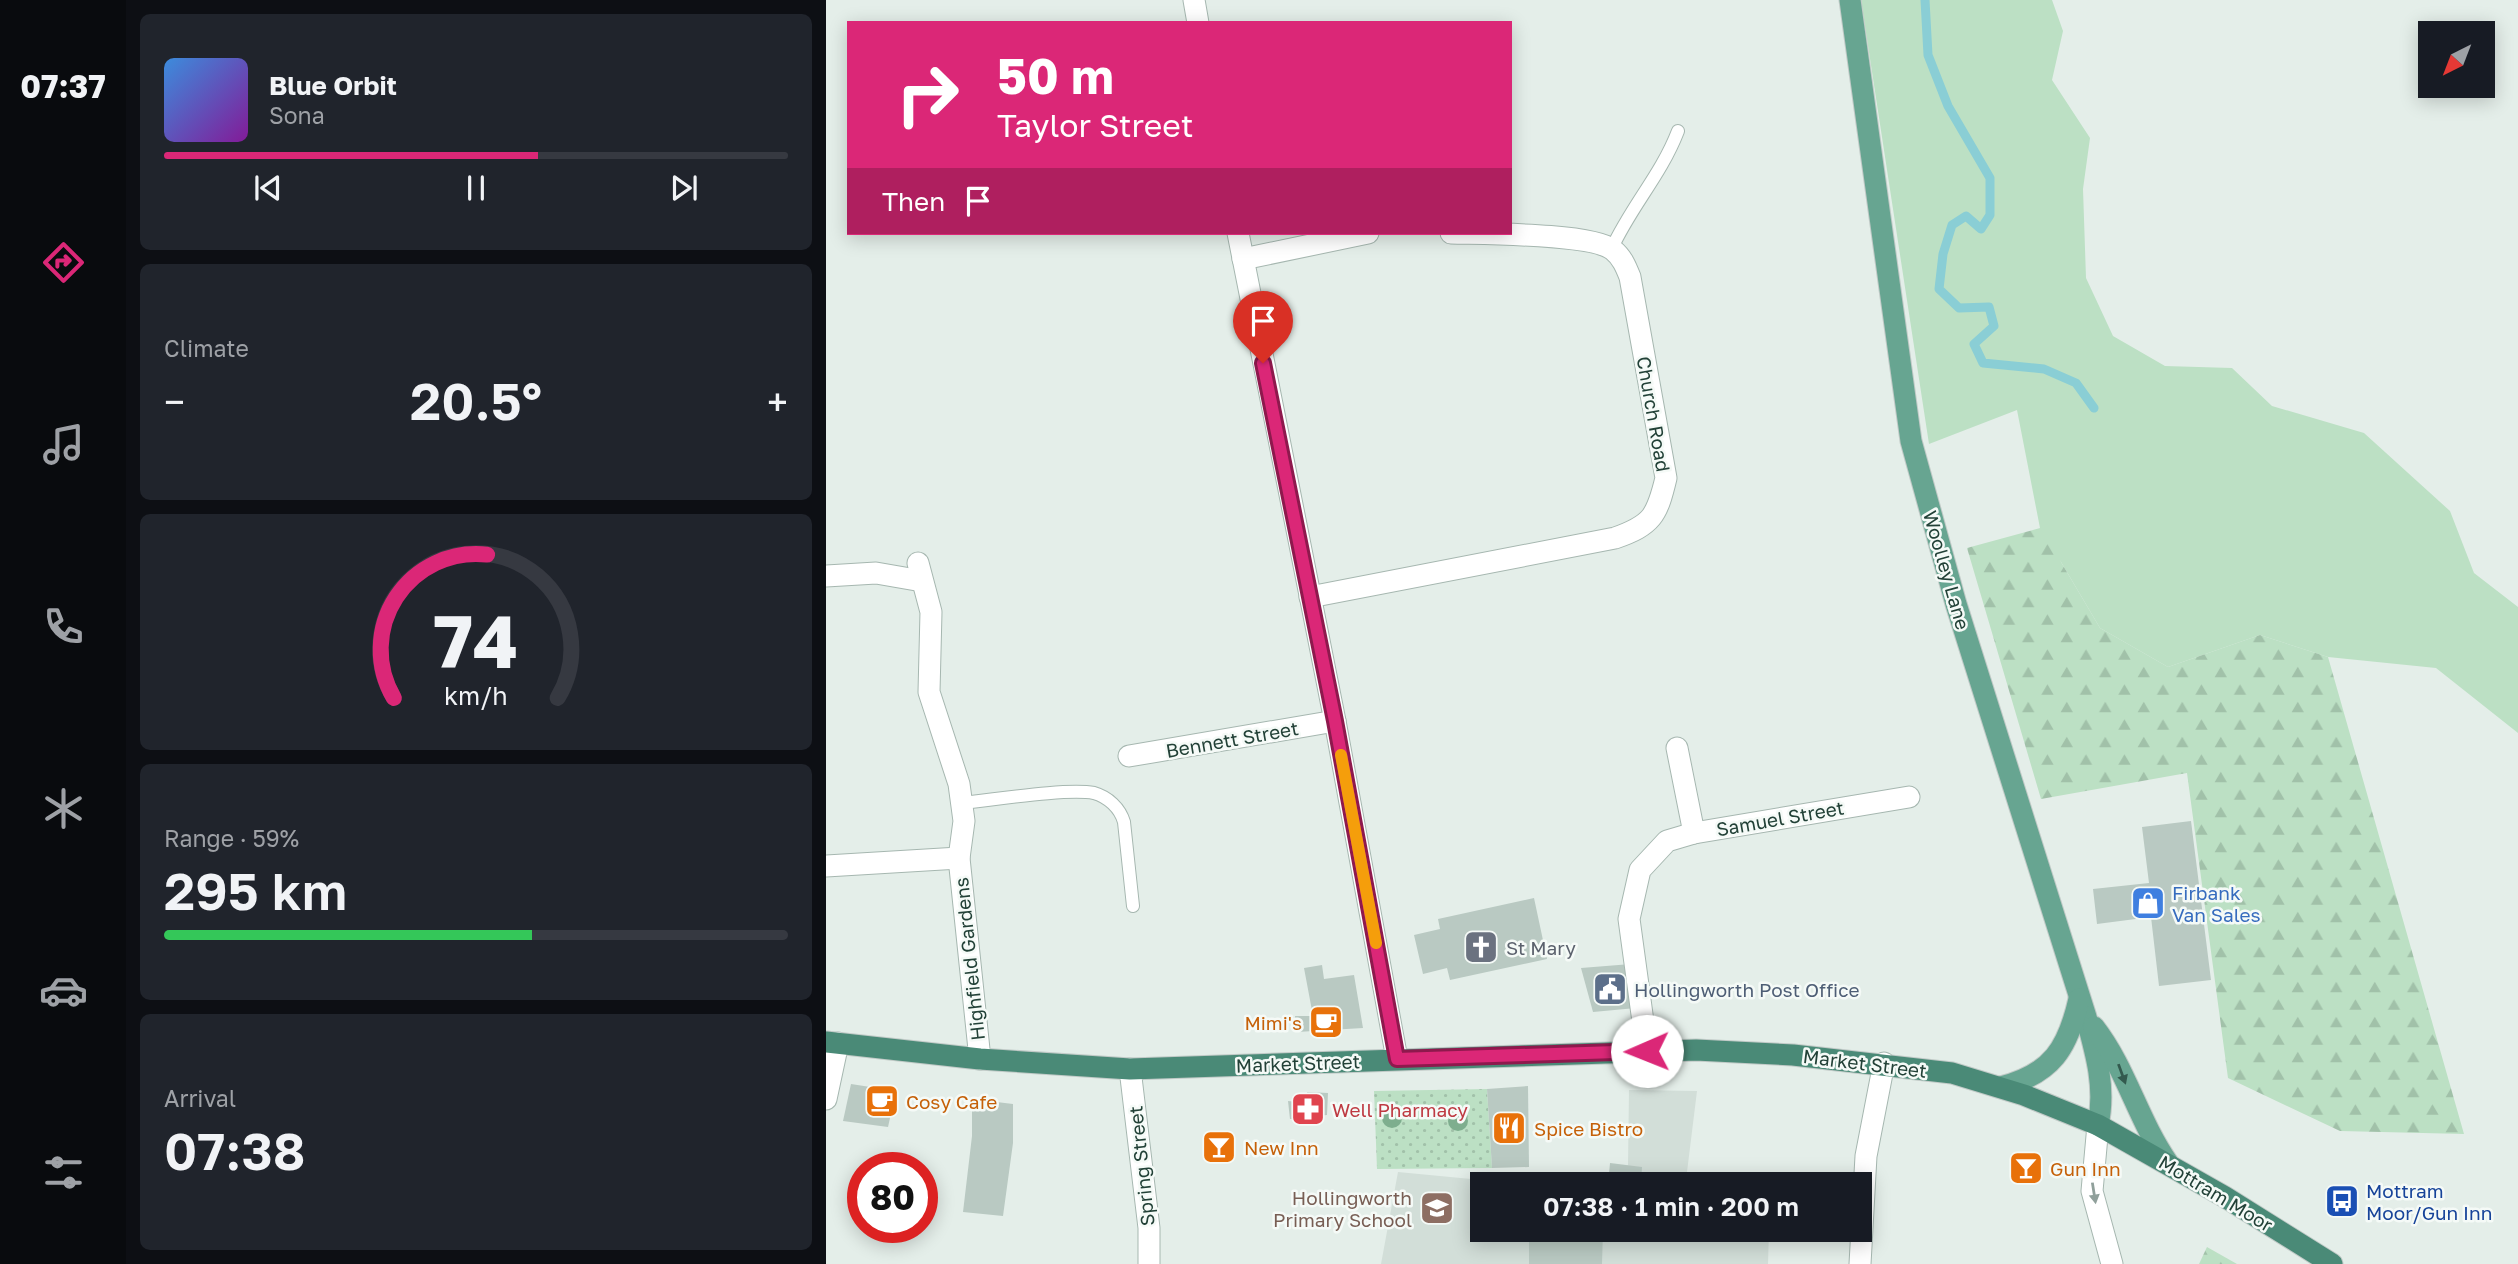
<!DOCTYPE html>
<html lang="en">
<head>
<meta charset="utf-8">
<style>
	body { margin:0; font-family:"Golos Text",sans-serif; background:#20242c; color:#f1f3f6; height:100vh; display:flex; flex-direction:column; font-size:26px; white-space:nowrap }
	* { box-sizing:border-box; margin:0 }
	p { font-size:23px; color:#9ea1a6 }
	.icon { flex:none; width:38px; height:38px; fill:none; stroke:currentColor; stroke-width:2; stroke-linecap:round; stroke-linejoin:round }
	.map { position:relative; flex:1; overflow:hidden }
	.side { display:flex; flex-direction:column; gap:14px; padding:14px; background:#0d0f14; width:700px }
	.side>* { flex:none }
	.banner { position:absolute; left:21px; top:21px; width:665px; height:214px; border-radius:0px; box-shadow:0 4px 18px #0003; background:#db2777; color:#fff; overflow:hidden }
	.needle { width:46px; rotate:222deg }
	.controls { position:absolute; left:1592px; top:21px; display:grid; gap:14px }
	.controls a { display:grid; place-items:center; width:77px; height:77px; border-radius:0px; background:#171b24; box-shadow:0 4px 18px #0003; font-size:35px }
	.speed { position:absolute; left:21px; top:1152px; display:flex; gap:14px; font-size:35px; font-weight:700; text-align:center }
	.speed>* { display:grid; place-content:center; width:91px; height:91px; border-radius:50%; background:#171b24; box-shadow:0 4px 18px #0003; line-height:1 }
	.speed .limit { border:10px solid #d22; background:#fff; color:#111 }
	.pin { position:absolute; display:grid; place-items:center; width:60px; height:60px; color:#fff; margin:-72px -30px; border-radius:50% 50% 50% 0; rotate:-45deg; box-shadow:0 0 7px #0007 }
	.pin .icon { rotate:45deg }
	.me { position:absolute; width:77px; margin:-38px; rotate:269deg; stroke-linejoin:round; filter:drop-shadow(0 0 5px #0008) }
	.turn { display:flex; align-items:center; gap:24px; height:147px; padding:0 35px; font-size:32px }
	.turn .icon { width:91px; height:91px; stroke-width:2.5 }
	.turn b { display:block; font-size:49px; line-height:60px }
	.then { display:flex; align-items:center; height:66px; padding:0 35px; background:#0003; gap:14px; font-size:26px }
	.big { font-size:52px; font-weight:600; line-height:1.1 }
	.side .card { flex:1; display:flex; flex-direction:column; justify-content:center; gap:10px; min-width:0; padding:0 24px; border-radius:10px; background:#20242c }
	.side .dial { align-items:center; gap:0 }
	.dial svg { height:182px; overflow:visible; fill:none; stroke:#363941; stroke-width:7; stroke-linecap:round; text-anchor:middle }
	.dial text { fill:#f1f3f6; stroke:none }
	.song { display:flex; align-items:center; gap:21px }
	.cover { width:84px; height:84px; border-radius:10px; background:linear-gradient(135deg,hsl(210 70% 55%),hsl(290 70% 35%)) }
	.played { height:7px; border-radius:4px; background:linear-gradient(90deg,#db2777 60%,#363941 60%) }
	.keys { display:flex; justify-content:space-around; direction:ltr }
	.heat { display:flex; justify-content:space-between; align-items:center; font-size:38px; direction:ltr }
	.charge { height:10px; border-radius:5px; background:linear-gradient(90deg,#34c759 59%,#363941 0) }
	.trip { position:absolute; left:644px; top:1172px; width:402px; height:70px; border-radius:0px; background:#171b24; box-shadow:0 4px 18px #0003; font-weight:600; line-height:70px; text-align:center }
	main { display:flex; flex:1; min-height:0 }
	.menu { display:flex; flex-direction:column; width:126px; justify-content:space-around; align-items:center; background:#090b0e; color:#9ea1a6 }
	.menu .icon { width:49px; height:49px }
	.menu .active { color:#db2777 }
	.menu b { font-size:32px; color:#f1f3f6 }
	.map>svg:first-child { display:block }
	.built { fill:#d2ded8 }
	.green { fill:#bce0c4 }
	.forest { fill:url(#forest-firs) }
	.park { fill:url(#park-dots) }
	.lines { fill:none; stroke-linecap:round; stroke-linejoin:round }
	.stream { stroke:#8aced5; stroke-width:9 }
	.building { fill:#b9c9c2 }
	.service-casing { stroke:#a6b7b0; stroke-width:14 }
	.minor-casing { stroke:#a6b7b0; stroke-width:23 }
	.primary-casing { stroke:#c1cac7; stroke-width:23 }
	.trunk-casing { stroke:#c1cac7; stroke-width:23 }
	.service { stroke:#fff; stroke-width:12 }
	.minor { stroke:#fff; stroke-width:21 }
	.primary { stroke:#67a591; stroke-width:21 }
	.trunk { stroke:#4a8a77; stroke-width:21 }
	.tree { fill:#7eae8e }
	.oneway { fill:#335a4e }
	.oneway2 { fill:#90a09b }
	.route-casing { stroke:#8e194d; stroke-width:18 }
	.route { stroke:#db2777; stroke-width:12 }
	.slow { stroke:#f59e0b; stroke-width:12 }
	.labels { text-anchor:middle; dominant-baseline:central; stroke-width:5; stroke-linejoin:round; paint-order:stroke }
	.street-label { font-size:19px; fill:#224137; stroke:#f5faf7 }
	.shop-label { font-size:19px; fill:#366cbe; stroke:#f5faf7; text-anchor:start }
	.worship-label { font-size:19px; fill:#5b616d; stroke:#f5faf7; text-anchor:start }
	.service-label { font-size:19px; fill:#4e5e75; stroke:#f5faf7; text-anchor:start }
	.food-label { font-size:19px; fill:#c56008; stroke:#f5faf7; text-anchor:start }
	.health-label { font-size:19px; fill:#be3a42; stroke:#f5faf7; text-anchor:start }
	.transit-label { font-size:19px; fill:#164399; stroke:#f5faf7; text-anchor:start }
	.education-label { font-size:19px; fill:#785e54; stroke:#f5faf7; text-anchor:end }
</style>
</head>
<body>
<main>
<nav class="menu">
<b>07:37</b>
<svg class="icon active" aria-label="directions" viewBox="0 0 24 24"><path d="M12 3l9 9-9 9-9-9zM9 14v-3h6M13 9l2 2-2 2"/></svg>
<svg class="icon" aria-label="music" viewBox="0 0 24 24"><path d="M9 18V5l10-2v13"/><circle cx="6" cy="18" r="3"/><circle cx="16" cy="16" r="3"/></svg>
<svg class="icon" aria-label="phone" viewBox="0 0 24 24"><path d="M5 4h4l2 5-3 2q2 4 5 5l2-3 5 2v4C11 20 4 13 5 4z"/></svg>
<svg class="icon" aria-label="climate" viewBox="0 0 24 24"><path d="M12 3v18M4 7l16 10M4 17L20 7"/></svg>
<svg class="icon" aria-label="car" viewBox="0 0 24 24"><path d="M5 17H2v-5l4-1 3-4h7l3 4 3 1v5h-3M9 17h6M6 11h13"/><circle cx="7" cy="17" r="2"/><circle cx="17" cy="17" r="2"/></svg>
<svg class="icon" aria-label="filters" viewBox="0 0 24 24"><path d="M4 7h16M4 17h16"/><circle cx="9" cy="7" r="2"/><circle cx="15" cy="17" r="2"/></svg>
</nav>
<section class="side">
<div class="card">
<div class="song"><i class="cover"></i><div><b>Blue Orbit</b><p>Sona</p></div></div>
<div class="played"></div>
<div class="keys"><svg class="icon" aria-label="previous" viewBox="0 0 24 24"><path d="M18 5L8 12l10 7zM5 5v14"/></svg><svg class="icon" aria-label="pause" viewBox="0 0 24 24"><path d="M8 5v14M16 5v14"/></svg><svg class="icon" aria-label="next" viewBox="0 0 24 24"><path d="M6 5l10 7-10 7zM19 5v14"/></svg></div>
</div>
<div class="card"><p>Climate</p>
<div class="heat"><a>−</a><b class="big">20.5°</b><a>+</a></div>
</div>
<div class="card dial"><svg viewBox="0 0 100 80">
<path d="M14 69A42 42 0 1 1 86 69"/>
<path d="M14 69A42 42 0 0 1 55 6" stroke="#db2777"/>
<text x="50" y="56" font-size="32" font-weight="700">74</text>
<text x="50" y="72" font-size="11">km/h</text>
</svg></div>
<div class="card"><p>Range · 59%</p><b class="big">295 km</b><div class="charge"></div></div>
<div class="card"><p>Arrival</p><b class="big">07:38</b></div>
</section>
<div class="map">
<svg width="1692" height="1264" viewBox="0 0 1692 1264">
	<defs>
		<pattern id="forest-firs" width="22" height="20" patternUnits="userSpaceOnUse" patternTransform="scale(1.75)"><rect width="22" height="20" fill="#bce0c4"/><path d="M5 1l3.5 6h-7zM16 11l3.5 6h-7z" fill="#a1c1a9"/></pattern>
		<pattern id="park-dots" width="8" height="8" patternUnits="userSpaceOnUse" patternTransform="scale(1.75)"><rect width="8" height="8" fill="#bce0c4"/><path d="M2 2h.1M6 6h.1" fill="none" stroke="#a1c1a9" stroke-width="1.8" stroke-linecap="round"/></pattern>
	</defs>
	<rect width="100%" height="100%" fill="#e4eee9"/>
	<g class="built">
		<path d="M803 1090 871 1091 861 1172 945 1179V1185H782L802 1165Z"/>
		<path d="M572 1172 708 1185H656V1230H943L942 1264H555Z"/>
	</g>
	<path class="green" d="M1035 0H1226L1237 31 1226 80 1264 138 1257 189 1260 278 1287 336 1339 366 1406 368 1446 406 1538 433 1624 511 1648 573 1692 607V733L1610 668 1502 657 1434 635 1342 667 1274 628 1235 562 1214 528 1191 410 1103 444Z"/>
	<g class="forest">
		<path d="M1225 525 1235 562 1274 628 1342 667 1434 635 1502 657 1638 1134 1514 1131 1402 1078 1361 773 1215 799 1141 548Z"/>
		<path d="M1381 1247 1411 1264H1373Z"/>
	</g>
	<path class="park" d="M661 1089 666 1168 551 1169 548 1091Z"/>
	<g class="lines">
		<path class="stream" d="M1099 0 1102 55 1122 106 1164 178V215L1155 229 1140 216 1126 225 1117 254 1113 289 1133 308 1163 307 1168 326 1148 344 1157 363 1218 369 1250 383 1268 408"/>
	</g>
	<g class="building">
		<path d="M1365 821 1385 980 1333 986 1325 917 1271 924 1267 889 1323 883 1316 827Z"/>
		<path d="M708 898 721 959 624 980 621 968 597 974 588 935 614 929 612 919Z"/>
		<path d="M805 964 810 1008 767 1012 755 968Z"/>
		<path d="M496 965 498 979 528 975 537 1028 471 1032 469 1016H487L478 968Z"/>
		<path d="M25 1084 70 1091 62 1127 17 1121Z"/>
		<path d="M702 1086 703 1167 666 1168 661 1089Z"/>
		<path d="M481 1092 502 1093 501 1115 464 1119 462 1101 481 1103Z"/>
		<path d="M146 1099 187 1104V1143L177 1216 137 1212 146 1136Z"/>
		<path d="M784 1163 816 1167 815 1185H782Z"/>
		<path d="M703 1230H777L776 1264H703Z"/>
	</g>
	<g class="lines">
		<g class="service-casing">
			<g id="service">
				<path d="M786 248C806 205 835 175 852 131"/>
				<path d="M136 803C167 800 240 788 268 793 282 797 294 808 298 822L307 906"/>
			</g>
		</g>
		<g class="minor-casing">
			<g id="minor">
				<path d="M368 0 372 23"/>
				<path d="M412 233 509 721 571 1059"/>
				<path d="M417 259 542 233"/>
				<path d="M92 563 105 612 103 692 133 784 138 821 133 858 154 1059"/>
				<path d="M0 576 50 573 96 581"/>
				<path d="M484 597 789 538C826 525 831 516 840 478L804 277C800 267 796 257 787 250 766 233 657 234 625 233"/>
				<path d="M851 748 868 833"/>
				<path d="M303 756 509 721"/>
				<path d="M0 866 133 858"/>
				<path d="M821 1051 803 919 814 870 841 841 868 833 1083 797"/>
				<path d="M304 1069 323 1228V1264"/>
				<path d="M0 1099 12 1043"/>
				<path d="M1272 1125 1266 1191 1286 1264"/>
				<path d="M1034 1264 1040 1156 1058 1063"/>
			</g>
		</g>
		<g class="primary-casing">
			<g id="primary">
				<path d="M1024 0 1085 441 1130 604 1260 1017C1270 1053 1280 1088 1272 1125"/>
				<path d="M1268 1027C1300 1068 1312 1120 1342 1163"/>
				<path d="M1175 1087C1226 1074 1242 1048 1253 999"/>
			</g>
		</g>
		<g class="trunk-casing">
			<path id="trunk" d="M0 1042 154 1059 304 1069 870 1050 967 1055 1126 1073 1198 1095 1272 1125 1399 1197 1506 1264"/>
		</g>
		<use href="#service" class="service"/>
		<use href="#minor" class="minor"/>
		<use href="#primary" class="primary"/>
		<use href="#trunk" class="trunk"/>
	</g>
	<g class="tree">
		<circle cx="566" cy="1118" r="10"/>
		<circle cx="632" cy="1121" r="10"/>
	</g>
	<defs><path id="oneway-solid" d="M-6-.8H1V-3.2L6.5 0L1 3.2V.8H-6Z" transform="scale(1.75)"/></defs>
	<use class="oneway" href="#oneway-solid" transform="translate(1296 1074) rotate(70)"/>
	<use class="oneway2" href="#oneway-solid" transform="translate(1268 1193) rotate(81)"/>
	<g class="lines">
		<g class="route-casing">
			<path id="route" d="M437 363 509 721 571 1059 821 1051"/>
		</g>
		<use href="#route" class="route"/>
		<path class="slow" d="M515 755 550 943"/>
	</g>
	<defs>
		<g id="shop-square" transform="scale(1.75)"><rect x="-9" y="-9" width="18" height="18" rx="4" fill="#3f7fe0" stroke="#f5faf7"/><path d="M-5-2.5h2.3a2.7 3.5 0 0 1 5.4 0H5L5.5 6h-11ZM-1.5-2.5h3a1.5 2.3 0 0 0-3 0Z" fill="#fff"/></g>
		<g id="church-square" transform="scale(1.75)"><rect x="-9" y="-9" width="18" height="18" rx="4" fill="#6b7280" stroke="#f5faf7"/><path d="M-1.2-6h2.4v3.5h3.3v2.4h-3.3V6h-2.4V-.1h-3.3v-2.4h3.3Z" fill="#fff"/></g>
		<g id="civic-square" transform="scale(1.75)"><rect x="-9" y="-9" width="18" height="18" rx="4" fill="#5c6f8a" stroke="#f5faf7"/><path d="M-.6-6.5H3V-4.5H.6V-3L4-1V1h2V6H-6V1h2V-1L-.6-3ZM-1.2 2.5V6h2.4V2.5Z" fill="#fff"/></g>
		<g id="cafe-square" transform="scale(1.75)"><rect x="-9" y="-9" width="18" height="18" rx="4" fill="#e8710a" stroke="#f5faf7"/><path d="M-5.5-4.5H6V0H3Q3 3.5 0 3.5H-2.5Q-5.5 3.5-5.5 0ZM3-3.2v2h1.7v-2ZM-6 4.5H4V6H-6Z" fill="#fff"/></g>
		<g id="pharmacy-square" transform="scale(1.75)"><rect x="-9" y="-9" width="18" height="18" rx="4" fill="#e0444e" stroke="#f5faf7"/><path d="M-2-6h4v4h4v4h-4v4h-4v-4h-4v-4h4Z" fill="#fff"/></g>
		<g id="restaurant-square" transform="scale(1.75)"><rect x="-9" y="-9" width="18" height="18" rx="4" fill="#e8710a" stroke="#f5faf7"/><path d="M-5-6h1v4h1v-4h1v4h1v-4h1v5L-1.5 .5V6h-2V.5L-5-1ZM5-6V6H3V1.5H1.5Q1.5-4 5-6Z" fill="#fff"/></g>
		<g id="bar-square" transform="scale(1.75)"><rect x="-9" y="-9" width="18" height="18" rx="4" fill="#e8710a" stroke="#f5faf7"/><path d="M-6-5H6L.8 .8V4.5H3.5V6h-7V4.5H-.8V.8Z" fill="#fff"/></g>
		<g id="bus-square" transform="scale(1.75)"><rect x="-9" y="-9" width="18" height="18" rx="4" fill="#1a4fb4" stroke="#f5faf7"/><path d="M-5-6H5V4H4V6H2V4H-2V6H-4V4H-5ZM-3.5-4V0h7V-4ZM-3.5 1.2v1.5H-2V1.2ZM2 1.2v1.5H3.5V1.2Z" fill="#fff"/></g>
		<g id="school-square" transform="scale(1.75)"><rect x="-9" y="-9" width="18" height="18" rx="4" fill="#8d6e63" stroke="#f5faf7"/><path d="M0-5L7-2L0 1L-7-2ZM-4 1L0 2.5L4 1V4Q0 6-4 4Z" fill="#fff"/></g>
	</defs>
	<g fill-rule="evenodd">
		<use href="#shop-square" x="1322" y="903"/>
		<use href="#church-square" x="655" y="947"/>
		<use href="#civic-square" x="784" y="989"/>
		<use href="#cafe-square" x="500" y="1022"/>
		<use href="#cafe-square" x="56" y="1101"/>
		<use href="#pharmacy-square" x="482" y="1109"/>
		<use href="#restaurant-square" x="683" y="1128"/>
		<use href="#bar-square" x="393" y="1147"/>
		<use href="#bar-square" x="1200" y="1168"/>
		<use href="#bus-square" x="1516" y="1201"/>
		<use href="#school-square" x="611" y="1208"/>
	</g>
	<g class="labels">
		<g class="street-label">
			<text transform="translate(828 414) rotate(80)">Church Road</text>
			<text transform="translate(1121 570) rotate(74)">Woolley Lane</text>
			<text transform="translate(406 739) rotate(-10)">Bennett Street</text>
			<text transform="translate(954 818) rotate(-10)">Samuel Street</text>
			<text transform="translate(143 959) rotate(-96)">Highfield Gardens</text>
			<text transform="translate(472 1063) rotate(-2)">Market Street</text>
			<text transform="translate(1039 1063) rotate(7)">Market Street</text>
			<text transform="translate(315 1166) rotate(-96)">Spring Street</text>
			<text transform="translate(1390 1193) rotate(31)">Mottram Moor</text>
		</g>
		<g class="shop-label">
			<text x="1346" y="892">Firbank<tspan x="1346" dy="22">Van Sales</tspan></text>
		</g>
		<g class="worship-label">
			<text x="680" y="947">St Mary</text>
		</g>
		<g class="service-label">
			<text x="808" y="989">Hollingworth Post Office</text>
		</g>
		<g class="food-label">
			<text x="476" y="1022" text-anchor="end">Mimi's</text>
			<text x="80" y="1101">Cosy Cafe</text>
			<text x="708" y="1128">Spice Bistro</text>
			<text x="418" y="1147">New Inn</text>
			<text x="1224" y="1168">Gun Inn</text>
		</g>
		<g class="health-label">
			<text x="506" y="1109">Well Pharmacy</text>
		</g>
		<g class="transit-label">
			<text x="1540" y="1190">Mottram<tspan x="1540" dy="22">Moor/Gun Inn</tspan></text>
		</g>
		<g class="education-label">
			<text x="586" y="1197">Hollingworth<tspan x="586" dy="22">Primary School</tspan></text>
		</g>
	</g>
</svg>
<div class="controls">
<a><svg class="needle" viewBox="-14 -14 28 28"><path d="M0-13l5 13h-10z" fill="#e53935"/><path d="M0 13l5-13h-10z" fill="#9ea1a6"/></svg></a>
</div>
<div class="speed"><div class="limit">80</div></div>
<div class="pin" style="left:437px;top:363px;background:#d93025"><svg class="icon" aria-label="arrive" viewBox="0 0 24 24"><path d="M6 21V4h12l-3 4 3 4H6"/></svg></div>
<svg class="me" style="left:821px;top:1051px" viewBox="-20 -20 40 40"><circle r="19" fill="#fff"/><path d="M0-13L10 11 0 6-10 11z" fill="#db2777"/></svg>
<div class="trip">07:38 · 1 min · 200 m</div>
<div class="banner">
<div class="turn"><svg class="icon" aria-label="right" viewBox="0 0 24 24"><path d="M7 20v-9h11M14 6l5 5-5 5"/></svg><div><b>50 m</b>Taylor Street</div></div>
<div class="then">Then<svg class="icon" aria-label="arrive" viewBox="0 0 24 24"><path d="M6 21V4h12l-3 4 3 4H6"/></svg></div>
</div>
</div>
</main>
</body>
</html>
